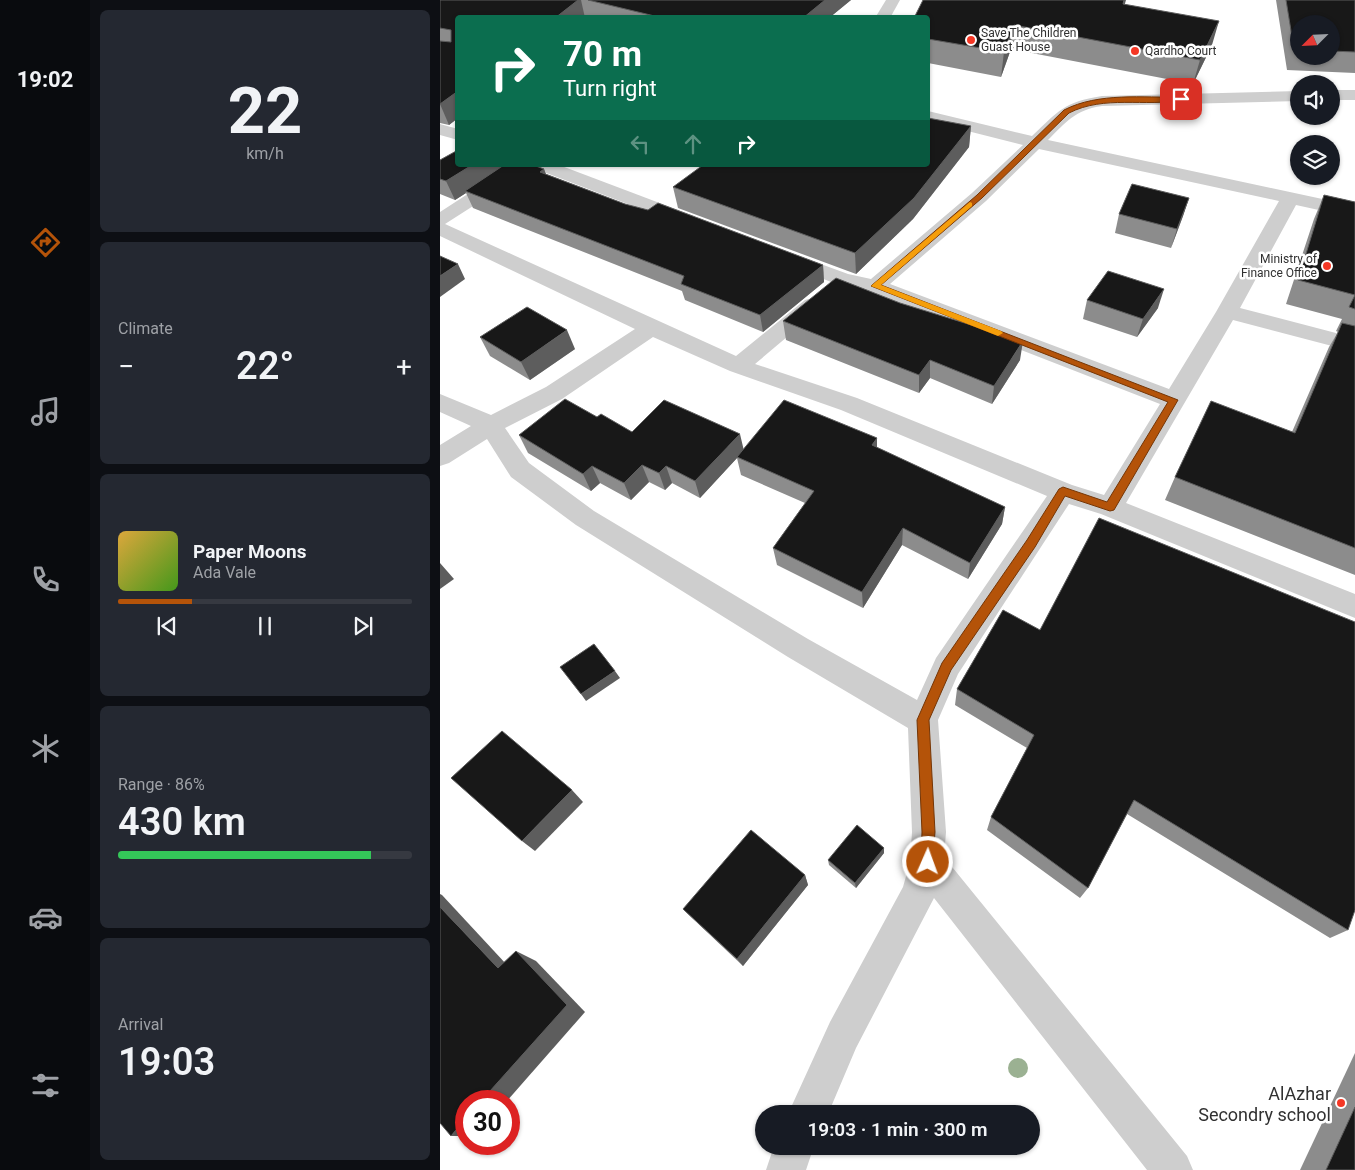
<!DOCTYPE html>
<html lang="en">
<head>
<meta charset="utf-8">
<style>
	body { margin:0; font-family:Roboto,sans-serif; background:#242831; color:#f1f3f6; height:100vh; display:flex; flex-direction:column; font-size:19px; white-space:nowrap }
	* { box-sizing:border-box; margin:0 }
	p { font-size:16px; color:#9ea1a6 }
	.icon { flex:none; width:28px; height:28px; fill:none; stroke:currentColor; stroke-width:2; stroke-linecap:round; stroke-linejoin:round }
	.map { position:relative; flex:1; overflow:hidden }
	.side { display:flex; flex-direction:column; gap:10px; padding:10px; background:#0d0f14; width:350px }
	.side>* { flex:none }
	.hud { position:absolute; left:15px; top:15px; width:475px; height:152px; border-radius:5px; box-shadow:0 1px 4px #0004; background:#0b6e4f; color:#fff; overflow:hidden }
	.needle { width:32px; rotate:246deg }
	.tools { position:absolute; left:850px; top:15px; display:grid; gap:10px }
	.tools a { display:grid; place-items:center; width:50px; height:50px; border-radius:50%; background:#171b24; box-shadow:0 1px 4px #0004; font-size:25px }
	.speed { position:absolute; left:15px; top:1090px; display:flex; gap:10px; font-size:25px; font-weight:700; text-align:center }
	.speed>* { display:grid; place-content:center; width:65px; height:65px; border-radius:50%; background:#171b24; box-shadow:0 1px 4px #0004; line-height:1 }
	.speed .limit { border:8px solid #d22; background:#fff; color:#111 }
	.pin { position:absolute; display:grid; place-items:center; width:42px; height:42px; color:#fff; margin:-21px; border-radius:10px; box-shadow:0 2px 8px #0006 }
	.me { position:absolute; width:55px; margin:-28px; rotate:2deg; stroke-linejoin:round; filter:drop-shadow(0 0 4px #0008) }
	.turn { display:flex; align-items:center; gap:18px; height:105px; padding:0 25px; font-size:22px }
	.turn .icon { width:65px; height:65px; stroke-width:2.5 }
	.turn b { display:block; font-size:35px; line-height:42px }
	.lanes { display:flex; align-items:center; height:48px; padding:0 25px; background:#0003; justify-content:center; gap:25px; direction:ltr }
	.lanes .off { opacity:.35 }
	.big { font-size:38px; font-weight:600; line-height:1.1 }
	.side .tile { flex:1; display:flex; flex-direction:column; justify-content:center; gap:8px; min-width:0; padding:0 18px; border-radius:8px; background:#242831 }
	.side .dial { align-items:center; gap:0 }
	.dial b { font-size:65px; line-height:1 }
	.song { display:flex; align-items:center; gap:15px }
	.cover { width:60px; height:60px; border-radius:8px; background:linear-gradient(135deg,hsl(40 70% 55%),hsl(100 70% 35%)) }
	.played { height:5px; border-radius:2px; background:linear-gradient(90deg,#b45309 25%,#363941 25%) }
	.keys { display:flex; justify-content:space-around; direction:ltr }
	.heat { display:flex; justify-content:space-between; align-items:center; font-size:28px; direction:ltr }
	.charge { height:8px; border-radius:4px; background:linear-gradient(90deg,#34c759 86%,#363941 0) }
	.trip { position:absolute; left:315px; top:1105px; width:285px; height:50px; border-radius:25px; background:#171b24; box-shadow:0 1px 4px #0004; font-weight:600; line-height:50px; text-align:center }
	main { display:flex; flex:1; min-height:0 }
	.menu { display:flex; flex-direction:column; width:90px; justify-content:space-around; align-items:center; background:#090b0e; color:#9ea1a6 }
	.menu .icon { width:35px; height:35px }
	.menu .on { color:#b45309 }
	.menu b { font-size:22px; color:#f1f3f6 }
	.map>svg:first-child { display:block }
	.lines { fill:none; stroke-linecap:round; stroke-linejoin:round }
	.minor { fill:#cecece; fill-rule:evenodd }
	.tree { fill:#9bb192 }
	.wall { fill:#8c8c8c; fill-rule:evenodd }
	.shaded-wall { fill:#5d5d5d }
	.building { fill:#181818; stroke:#5d5d5d }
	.route { fill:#b45309; stroke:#753606 }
	.slow { fill:#f59e0b }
	.poi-dot { fill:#f53725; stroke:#fff; stroke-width:2 }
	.labels { text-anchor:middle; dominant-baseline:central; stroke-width:5; stroke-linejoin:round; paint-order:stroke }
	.far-poi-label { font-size:12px; fill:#313131; stroke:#fff; text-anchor:start }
	.near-poi-label { font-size:18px; fill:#313131; stroke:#fff; text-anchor:end }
</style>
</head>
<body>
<main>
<nav class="menu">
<b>19:02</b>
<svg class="icon on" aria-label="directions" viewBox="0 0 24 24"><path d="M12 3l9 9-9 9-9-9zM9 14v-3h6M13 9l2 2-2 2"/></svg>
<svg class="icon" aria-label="music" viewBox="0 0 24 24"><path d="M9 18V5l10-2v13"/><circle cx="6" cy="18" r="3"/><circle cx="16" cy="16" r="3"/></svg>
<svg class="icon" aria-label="phone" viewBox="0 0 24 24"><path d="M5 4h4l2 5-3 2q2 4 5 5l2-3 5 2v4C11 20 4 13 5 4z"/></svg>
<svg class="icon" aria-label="climate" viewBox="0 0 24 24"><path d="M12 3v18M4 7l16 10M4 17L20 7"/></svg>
<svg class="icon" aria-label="car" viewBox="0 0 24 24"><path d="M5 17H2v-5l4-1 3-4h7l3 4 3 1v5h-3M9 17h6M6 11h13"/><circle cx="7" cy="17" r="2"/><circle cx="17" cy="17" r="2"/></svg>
<svg class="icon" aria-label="filters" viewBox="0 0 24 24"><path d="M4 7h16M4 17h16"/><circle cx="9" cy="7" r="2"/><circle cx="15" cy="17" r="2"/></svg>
</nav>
<section class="side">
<div class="tile dial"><b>22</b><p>km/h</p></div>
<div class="tile"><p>Climate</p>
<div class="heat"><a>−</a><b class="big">22°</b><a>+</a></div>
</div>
<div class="tile">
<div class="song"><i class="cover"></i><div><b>Paper Moons</b><p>Ada Vale</p></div></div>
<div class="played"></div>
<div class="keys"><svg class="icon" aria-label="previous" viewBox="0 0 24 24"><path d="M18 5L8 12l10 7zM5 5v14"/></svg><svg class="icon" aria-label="pause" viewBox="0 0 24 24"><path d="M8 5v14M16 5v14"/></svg><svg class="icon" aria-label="next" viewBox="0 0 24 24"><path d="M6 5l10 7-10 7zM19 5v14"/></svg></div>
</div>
<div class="tile"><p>Range · 86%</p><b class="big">430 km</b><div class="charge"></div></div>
<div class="tile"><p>Arrival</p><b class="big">19:03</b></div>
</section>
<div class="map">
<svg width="915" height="1170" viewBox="0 0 915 1170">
	<rect width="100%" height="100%" fill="#fff"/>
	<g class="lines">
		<g class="minor">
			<path d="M446 0H460L450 18H435Z"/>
			<rect x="891" y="90" width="24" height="10"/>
			<path d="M859 91V101L662 106C635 110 626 122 608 140L915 206V218L856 205 800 308 915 338V352L793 320 686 503 915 594V618L661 514 629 504 518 674 498 720 506 832 504 857 747 1156 753 1170H707L494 898 416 1048 388 1114H348L390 1022 463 887 470 862 472 832 468 728 348 657 136 525 71 477 47 439 9 463 0 466V445L31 426 0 412V394L51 415 106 387 195 329 0 236V212L54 177H66L69 181 66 185 5 224 296 356 365 300 372 298 379 300 383 305 379 310 315 364 417 398 632 485 664 495 720 404 429 291 396 284 341 262 338 258 341 254 348 252 408 274 431 279 532 193 583 145 488 121V111L592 136C619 111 623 102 662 96ZM599 149 839 201 776 312 729 389 450 284 546 201ZM213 337 290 371 401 410 607 496 496 658 477 700 368 639 154 511 89 463 65 428 122 399Z"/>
			<path d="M0 124 18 129V140L0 135Z"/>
			<path d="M93 165H119L254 216 257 220 254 224H240L96 169Z"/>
			<path d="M334 1146H374L366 1170H326Z"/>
		</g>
	</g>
	<circle class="tree" cx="578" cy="1068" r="10"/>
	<g class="wall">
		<path d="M0 0H411L389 18H18V118L9 125 0 123Z"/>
		<path d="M836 0H915V73L847 70ZM859 24H891V56H859Z"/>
		<path d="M685 5 772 45 753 84 571 49 561 77 488 63V18Z"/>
		<path d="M531 126 529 147 473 219 416 274 238 208 233 187Z"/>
		<path d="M0 160 18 165H63V166L104 169 106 174 185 204 383 265 384 282 323 332 245 300 242 291 33 208 26 193 15 200 0 194Z"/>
		<path d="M884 195 915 202V575L725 500 735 477 852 432 889 347 898 332 896 331 902 319 846 304 874 219Z"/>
		<path d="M749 198 743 216 731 248 675 233 679 214Z"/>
		<path d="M647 300 718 308 697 337 643 319Z"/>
		<path d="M343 321 580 360 552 404 490 378 479 393 346 340Z"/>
		<path d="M40 337 135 349 90 380 50 356Z"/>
		<path d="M157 417 192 432 303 449 437 438V448L565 507 562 524 528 579 462 545 423 608 337 565 333 548 365 503 301 475 297 458 260 498 232 483 225 490 209 482 191 500 160 483 151 491 88 453 79 435Z"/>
		<path d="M563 610 908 930 890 938 687 814 648 888 640 898 547 830 551 817 587 748 515 705 517 689Z"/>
		<path d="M444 848V853L416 888 389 865 388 860Z"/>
		<path d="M365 875 368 885 303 966 251 917 243 909Z"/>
		<path d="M915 1053V1170H860Z"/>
	</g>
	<g class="shaded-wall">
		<path d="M138 0H141L145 18H115Z"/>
		<path d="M385 0H411L389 18H363Z"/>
		<path d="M684 0H686L678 28Z"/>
		<path d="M779 21 772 45 753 84 760 60Z"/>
		<path d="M574 25 571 49 561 77 564 52Z"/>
		<path d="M18 91V118L9 125 0 104Z"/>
		<path d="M531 126 529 147 473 219 416 274 415 253Z"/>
		<path d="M32 165H63L64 168 25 191 26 193 15 200 6 181Z"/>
		<path d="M104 169 110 186 100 172Z"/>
		<path d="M749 198 743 216 731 248 737 229Z"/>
		<path d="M18 264 25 279 0 297V276Z"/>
		<path d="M383 265 384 282 323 332 320 315Z"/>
		<path d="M724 289 718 308 697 337 703 319Z"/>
		<path d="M127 330 135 349 90 380 81 362Z"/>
		<path d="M583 341 580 360 552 404 554 386Z"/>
		<path d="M490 360V378L479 393V375Z"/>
		<path d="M300 434 304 451 297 457V458L260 498 255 481Z"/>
		<path d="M437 438V456L432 445Z"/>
		<path d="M202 465 209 482 191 500 184 483Z"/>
		<path d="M152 466 160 483 151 491 143 474Z"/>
		<path d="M226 466 232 483 225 490 219 473Z"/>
		<path d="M565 507 562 524 528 579 530 563Z"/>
		<path d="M463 528 462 545 423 608 422 592Z"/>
		<path d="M0 563 14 579 0 589Z"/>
		<path d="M175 671 180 678 146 701 141 694Z"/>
		<path d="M132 790 143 802 95 851 82 841Z"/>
		<path d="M444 848V853L416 888 415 883Z"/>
		<path d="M365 875 368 885 303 966 297 959Z"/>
		<path d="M0 894 2 895 79 978 58 968 0 907Z"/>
		<path d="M76 951 96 961 145 1012 67 1101H41Z"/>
		<path d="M26 1118V1136H11Z"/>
	</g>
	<g class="building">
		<path d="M0 0H138L115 18H18V91L0 104V41L11 42V30L0 28Z"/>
		<path d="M148 0H385L363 18H223Z"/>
		<path d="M483 0H684L683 4 779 21 760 60 574 25 564 52 488 39V18H474Z"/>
		<path d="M846 0H915V52L891 51V24H859V49H854Z"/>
		<path d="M488 118 531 126 474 198 415 253 233 187 263 165H488Z"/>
		<path d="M18 150V165H32L6 181 0 179V160Z"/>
		<path d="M64 165H93L104 169 100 172 185 204 208 210 218 203 383 265 320 315 241 284 244 276 25 191Z"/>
		<path d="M692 184 749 198 737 229 679 214Z"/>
		<path d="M884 195 915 202V309L909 307 915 295 858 280Z"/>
		<path d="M0 256 18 264 0 276Z"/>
		<path d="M668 271 724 289 703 319 647 300Z"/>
		<path d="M396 278 460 303 583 341 554 386 490 360 479 375 343 321Z"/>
		<path d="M87 307 127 330 81 362 40 337Z"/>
		<path d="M902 323 915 326V548L735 477 771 401 855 433Z"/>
		<path d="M125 399 157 417 161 414 192 432 224 400 300 434 255 481 226 466 219 473 202 465 184 483 152 466 143 474 79 435Z"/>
		<path d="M344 400 437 438 432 445 565 507 530 563 463 528 422 592 333 548 374 491 297 457Z"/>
		<path d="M659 518 915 622V910L908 930 694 800 648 888 551 817 594 735 517 689 563 610 600 630Z"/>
		<path d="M154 644 175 671 141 694 120 667Z"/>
		<path d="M62 731 132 790 82 841 11 778Z"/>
		<path d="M417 825 444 848 415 883 388 860Z"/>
		<path d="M311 830 365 875 297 959 243 909Z"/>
		<path d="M0 907 58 968 76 951 127 1005 41 1101H26V1118L11 1136 0 1123Z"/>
		<path d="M915 1107V1170H886Z"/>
	</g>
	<path class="route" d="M741 97 743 100C705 107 664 95 629 113L542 198 441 285 738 400 674 510 670 511 625 496 595 547 511 670 489 720 495 832 492 867 488 869 483 867 481 862 482 832 477 720 502 663 587 540 619 489 623 487 667 502 728 402 431 286 537 195 624 110C659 92 703 98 741 97Z"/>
	<path class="slow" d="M530 202 532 203V206L441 285 561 331 563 333 558 336 431 286Z"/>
	<g class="poi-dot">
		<circle cx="531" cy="40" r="5"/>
		<circle cx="695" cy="51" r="5"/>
		<circle cx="887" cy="266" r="5"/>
		<circle cx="901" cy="1103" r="5"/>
	</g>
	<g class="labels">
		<g class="far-poi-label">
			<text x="541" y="33">Save The Children<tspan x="541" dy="14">Guast House</tspan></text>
			<text x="705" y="51">Qardho Court</text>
			<text x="877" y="259" text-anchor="end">Ministry of<tspan x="877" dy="14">Finance Office</tspan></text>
		</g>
		<g class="near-poi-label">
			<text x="891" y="1093">AlAzhar<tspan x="891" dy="21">Secondry school</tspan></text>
		</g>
	</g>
</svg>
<div class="tools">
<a><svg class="needle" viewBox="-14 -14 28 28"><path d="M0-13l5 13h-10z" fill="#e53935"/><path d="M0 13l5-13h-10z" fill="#9ea1a6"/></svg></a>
<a><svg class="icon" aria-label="sound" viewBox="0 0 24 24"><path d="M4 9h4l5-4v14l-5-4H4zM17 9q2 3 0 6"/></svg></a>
<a><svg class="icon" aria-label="layers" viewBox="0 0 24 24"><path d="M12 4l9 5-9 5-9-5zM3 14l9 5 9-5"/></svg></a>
</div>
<div class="speed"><div class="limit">30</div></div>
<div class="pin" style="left:741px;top:99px;background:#d93025"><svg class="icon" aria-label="arrive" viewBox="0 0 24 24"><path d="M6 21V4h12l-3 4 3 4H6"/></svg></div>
<svg class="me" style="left:488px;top:862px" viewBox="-20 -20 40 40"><circle r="17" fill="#b45309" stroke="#fff" stroke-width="3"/><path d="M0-11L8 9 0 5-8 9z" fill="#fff"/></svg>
<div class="trip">19:03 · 1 min · 300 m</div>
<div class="hud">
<div class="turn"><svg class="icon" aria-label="right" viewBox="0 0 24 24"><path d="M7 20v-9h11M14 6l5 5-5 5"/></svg><div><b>70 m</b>Turn right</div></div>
<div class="lanes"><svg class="icon off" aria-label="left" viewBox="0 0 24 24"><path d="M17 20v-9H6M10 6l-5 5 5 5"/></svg><svg class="icon off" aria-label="ahead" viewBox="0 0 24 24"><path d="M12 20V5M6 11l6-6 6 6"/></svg><svg class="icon" aria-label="right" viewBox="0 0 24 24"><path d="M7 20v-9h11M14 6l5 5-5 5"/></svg></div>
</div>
</div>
</main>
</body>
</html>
